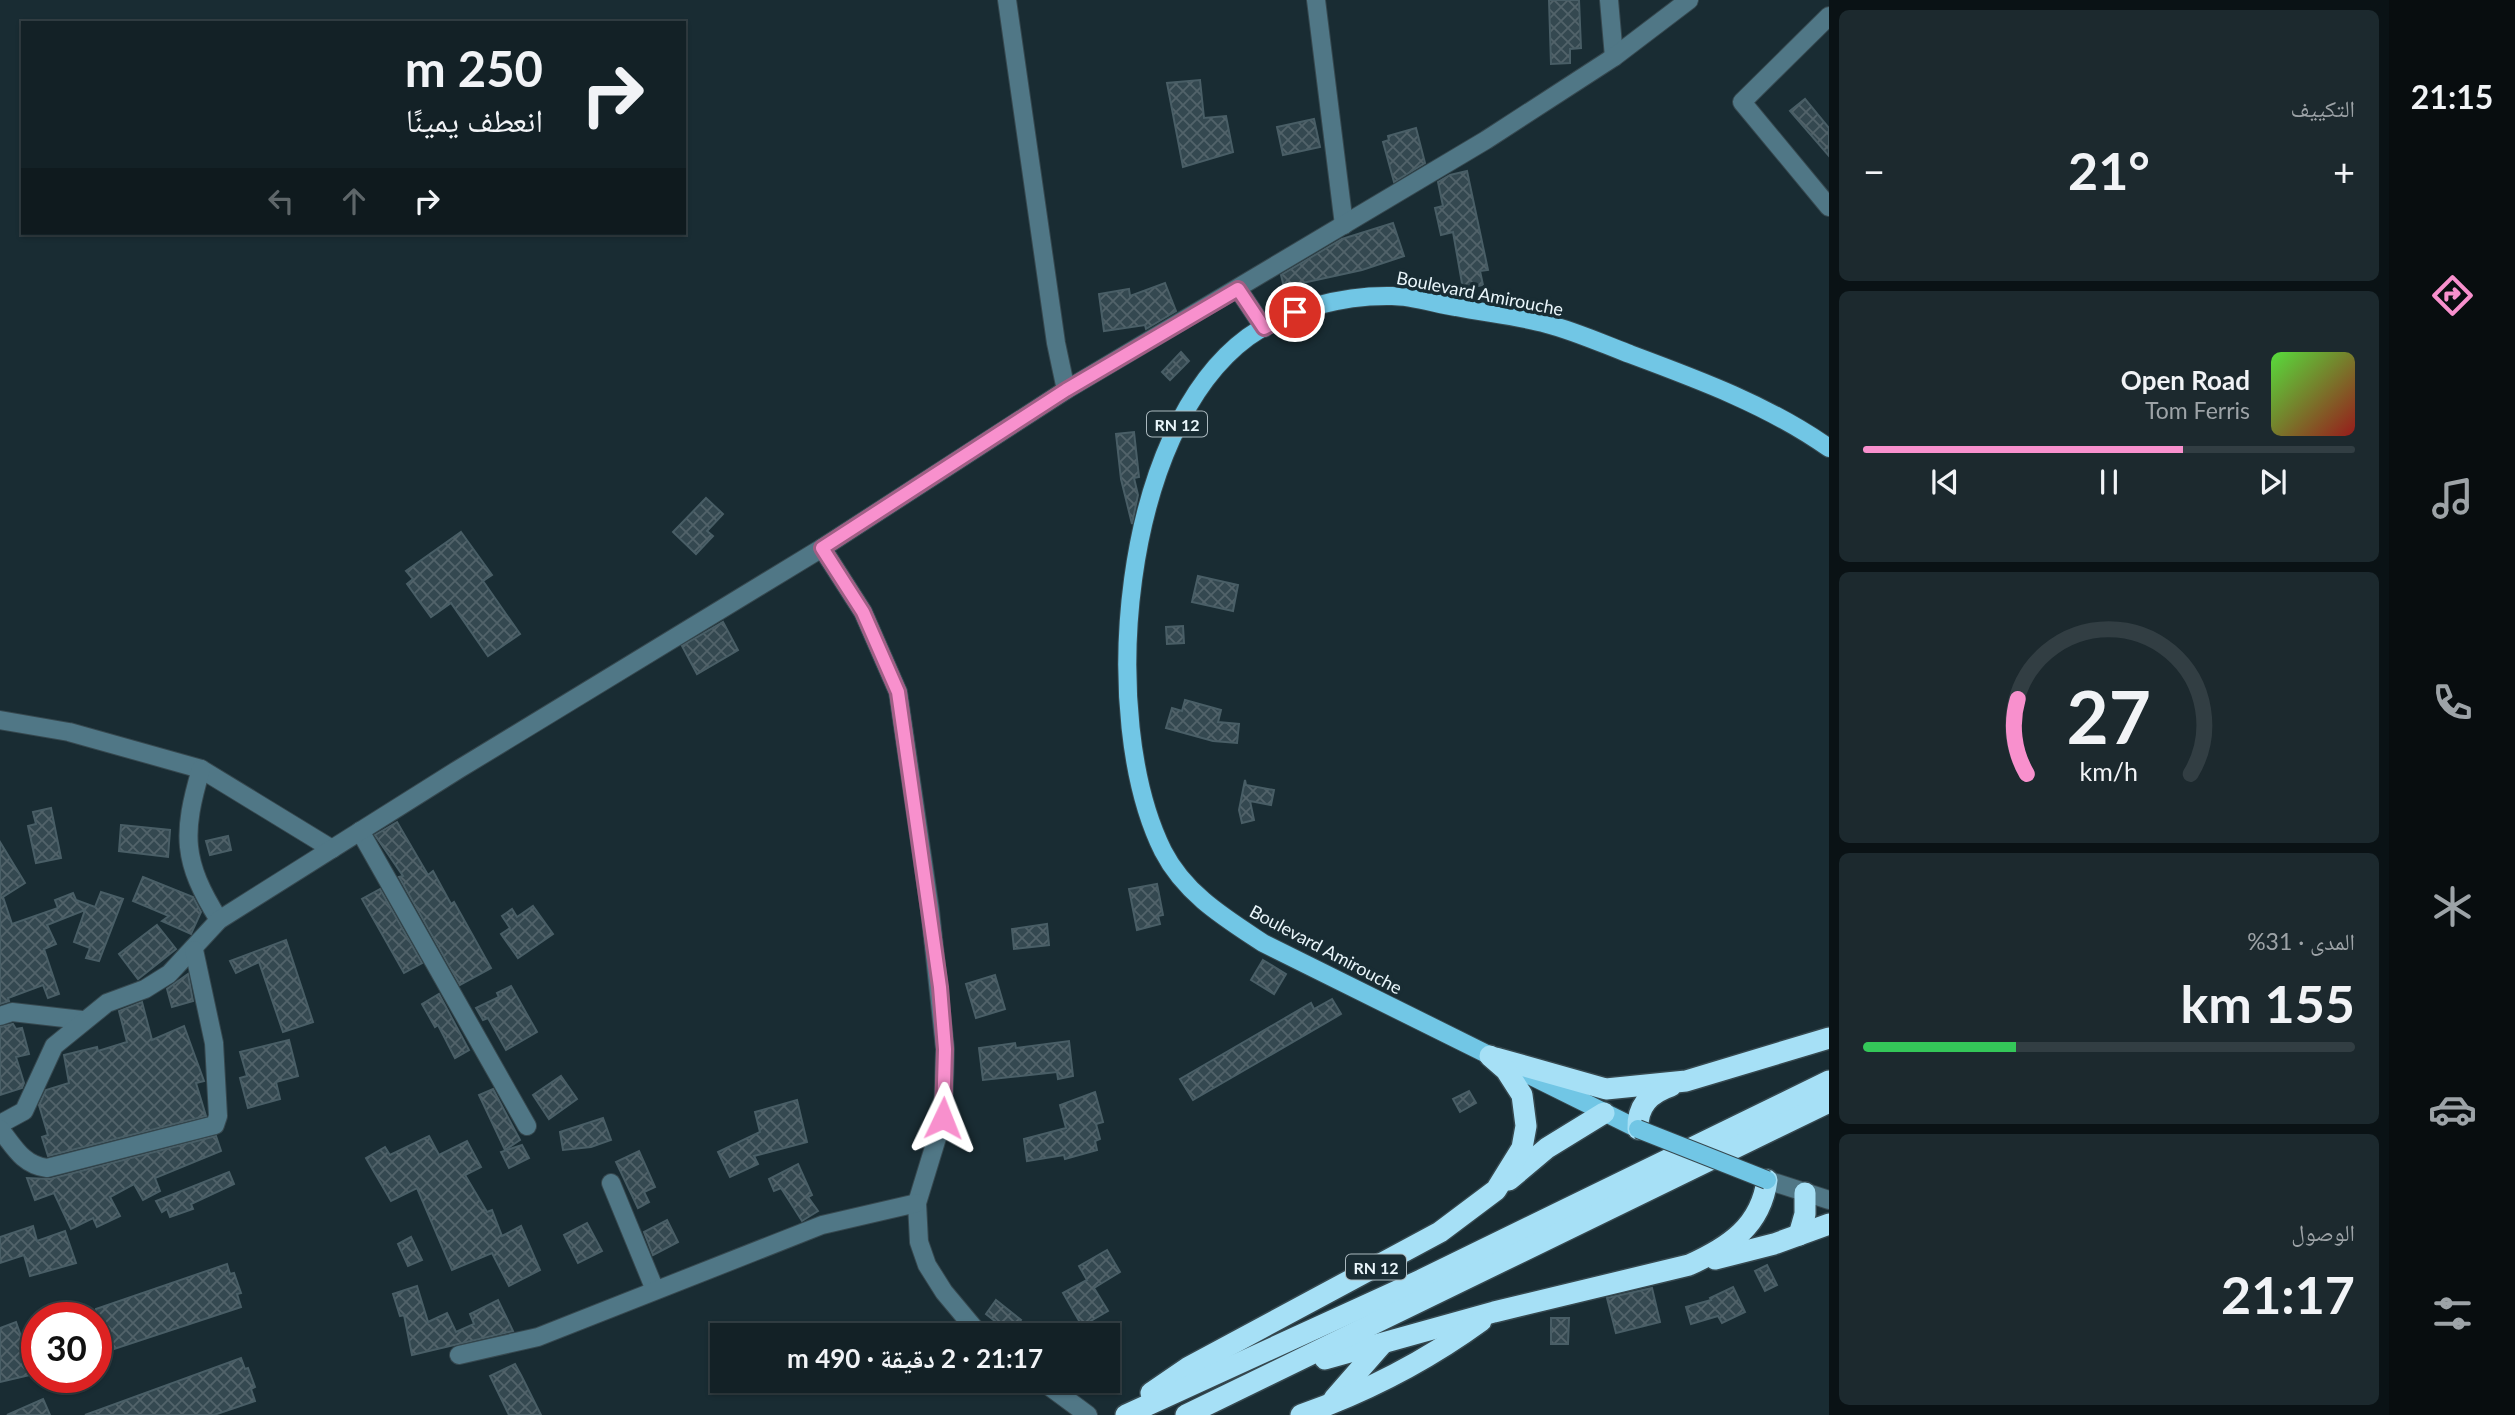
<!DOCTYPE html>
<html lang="ar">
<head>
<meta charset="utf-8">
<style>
	body { margin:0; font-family:Lato,"Noto Naskh Arabic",sans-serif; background:#1c292e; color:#f1f3f6; direction:rtl; height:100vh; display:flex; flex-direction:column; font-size:26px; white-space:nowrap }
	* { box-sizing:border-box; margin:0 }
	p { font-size:23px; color:#9da3a7 }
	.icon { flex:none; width:38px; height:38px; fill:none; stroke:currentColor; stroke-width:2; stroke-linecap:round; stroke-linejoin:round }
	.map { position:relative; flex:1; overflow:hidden; direction:ltr }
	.sheet { display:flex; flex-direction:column; gap:10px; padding:10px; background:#0a1215; width:560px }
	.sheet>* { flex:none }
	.guide { position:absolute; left:21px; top:21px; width:665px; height:214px; border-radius:0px; box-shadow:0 2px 5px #0004,0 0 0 2px #323e43; direction:rtl; background:#132126; color:#f1f3f6; overflow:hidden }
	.speed { position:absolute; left:21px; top:1302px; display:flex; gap:14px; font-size:35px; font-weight:700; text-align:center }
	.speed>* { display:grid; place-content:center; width:91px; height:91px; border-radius:50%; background:#132126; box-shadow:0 2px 5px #0004,0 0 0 2px #323e43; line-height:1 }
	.speed .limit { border:10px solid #d22; background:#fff; color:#111 }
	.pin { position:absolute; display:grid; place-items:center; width:60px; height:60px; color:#fff; margin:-30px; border:4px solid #fff; border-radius:50%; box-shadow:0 2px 7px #0007 }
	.me { position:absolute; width:77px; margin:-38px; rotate:2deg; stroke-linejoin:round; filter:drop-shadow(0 0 5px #0008) }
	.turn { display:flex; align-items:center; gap:24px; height:147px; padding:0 28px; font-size:32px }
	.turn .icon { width:91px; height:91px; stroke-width:2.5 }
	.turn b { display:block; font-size:49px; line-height:60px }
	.lanes { display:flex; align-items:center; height:66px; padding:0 28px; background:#0003; justify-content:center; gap:35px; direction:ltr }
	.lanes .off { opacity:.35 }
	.big { font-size:52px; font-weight:700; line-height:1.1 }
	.sheet .card { flex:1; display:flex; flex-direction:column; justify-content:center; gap:10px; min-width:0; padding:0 24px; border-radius:10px; background:#1c292e }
	.sheet .dial { align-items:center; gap:0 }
	.dial svg { height:182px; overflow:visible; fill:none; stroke:#323e43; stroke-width:7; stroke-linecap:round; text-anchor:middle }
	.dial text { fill:#f1f3f6; stroke:none }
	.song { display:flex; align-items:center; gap:21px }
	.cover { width:84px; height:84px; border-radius:10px; background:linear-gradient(135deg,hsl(110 70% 55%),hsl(0 70% 35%)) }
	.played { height:7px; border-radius:4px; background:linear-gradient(90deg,#f890cd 65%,#323e43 65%) }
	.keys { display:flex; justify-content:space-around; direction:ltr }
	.heat { display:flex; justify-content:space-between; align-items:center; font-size:38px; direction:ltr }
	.charge { height:10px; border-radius:5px; background:linear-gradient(90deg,#34c759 31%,#323e43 0) }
	.trip { position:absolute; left:710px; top:1323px; width:410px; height:70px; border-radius:0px; background:#132126; box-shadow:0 2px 5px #0004,0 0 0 2px #323e43; font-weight:700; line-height:70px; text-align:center; direction:rtl }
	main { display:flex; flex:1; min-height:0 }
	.tabs { display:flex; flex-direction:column; width:126px; justify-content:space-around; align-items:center; background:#080d0f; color:#9da3a7 }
	.tabs .icon { width:49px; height:49px }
	.tabs .on { color:#f890cd }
	.tabs b { font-size:32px; color:#f1f3f6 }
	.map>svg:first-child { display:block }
	.building { fill:url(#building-cross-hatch); stroke:#495e66; stroke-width:2 }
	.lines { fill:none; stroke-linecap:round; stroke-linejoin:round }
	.minor-casing { stroke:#36484f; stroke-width:20 }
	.major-casing { stroke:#36484f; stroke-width:20 }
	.highway-casing { stroke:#36484f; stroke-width:24 }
	.minor { stroke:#507786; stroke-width:18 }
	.major { stroke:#71c6e5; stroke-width:18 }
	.highway { stroke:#a6e0f6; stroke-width:21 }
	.major-bridge-casing { stroke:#36484f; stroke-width:20; stroke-linecap:butt }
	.major-bridge { stroke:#71c6e5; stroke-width:18 }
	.route-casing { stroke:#a15e85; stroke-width:18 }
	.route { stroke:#f890cd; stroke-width:12 }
	.labels { text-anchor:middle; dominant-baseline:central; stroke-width:7; stroke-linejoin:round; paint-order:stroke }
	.shield { fill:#192c33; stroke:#abb9bf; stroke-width:2 }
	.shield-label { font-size:16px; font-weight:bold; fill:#eaf6fb }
	.street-label { font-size:18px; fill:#eaf6fb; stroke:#192c33 }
</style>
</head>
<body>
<main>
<nav class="tabs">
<b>21:15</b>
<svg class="icon on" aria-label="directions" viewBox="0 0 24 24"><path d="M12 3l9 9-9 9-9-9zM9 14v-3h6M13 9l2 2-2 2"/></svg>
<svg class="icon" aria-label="music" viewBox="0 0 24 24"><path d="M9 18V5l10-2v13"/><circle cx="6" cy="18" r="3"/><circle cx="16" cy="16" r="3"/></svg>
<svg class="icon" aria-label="phone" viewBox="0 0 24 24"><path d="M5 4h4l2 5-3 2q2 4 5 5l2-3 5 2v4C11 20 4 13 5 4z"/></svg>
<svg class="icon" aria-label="climate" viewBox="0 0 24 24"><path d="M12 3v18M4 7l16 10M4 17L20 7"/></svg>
<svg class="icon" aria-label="car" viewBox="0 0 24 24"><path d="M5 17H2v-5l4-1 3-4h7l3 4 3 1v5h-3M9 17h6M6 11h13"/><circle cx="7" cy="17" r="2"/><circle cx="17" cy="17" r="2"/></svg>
<svg class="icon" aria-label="filters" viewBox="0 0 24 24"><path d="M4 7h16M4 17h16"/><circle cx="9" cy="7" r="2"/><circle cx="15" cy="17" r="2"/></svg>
</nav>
<section class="sheet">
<div class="card"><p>التكييف</p>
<div class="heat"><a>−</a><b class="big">21°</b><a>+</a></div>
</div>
<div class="card">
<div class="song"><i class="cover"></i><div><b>Open Road</b><p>Tom Ferris</p></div></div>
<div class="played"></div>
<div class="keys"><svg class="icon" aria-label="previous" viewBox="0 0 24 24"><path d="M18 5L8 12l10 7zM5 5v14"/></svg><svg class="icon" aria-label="pause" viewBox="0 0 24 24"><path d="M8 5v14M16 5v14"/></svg><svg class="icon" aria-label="next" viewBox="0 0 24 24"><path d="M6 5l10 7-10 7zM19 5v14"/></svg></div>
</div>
<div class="card dial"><svg viewBox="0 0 100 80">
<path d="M14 69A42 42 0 1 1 86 69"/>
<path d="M14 69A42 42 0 0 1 10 36" stroke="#f890cd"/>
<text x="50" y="56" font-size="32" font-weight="700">27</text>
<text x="50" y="72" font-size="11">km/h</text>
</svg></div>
<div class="card"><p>المدى · 31%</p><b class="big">155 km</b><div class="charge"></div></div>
<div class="card"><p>الوصول</p><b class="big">21:17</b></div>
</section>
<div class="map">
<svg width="1829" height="1415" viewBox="0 0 1829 1415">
	<defs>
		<pattern id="building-cross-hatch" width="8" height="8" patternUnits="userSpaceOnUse" patternTransform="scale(1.75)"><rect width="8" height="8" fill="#344850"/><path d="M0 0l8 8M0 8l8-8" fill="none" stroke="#52636a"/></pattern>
	</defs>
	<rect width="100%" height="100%" fill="#192c33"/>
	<g class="building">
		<path d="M1549 0H1579L1581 48 1570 49V63L1551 64Z"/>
		<path d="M1200 80 1204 118 1226 116 1233 152 1183 167 1167 83Z"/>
		<path d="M1805 99 1829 128V156L1790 111Z"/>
		<path d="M1314 119 1320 147 1283 155 1277 127Z"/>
		<path d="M1416 128 1425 163 1394 182 1383 142 1389 140 1388 136Z"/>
		<path d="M1467 171 1488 270 1480 271 1483 285 1463 289 1453 232 1441 235 1435 208 1443 206 1438 182 1450 175Z"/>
		<path d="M1393 223 1404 256 1362 270 1284 287 1281 275 1342 239Z"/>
		<path d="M1165 283 1176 311 1146 329 1145 325 1104 331 1099 294 1129 289 1130 296Z"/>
		<path d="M1181 352 1189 361 1170 380 1162 372Z"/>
		<path d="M1134 432 1139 477 1134 478 1138 495 1132 524 1121 479 1116 434Z"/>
		<path d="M706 498 723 514 707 531 713 536 696 554 673 532Z"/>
		<path d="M461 532 492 575 483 581 520 634 488 656 451 603 431 617 407 584 413 579 406 571Z"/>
		<path d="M1198 576 1238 585 1233 611 1192 602Z"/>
		<path d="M723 622 738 650 697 674 682 646Z"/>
		<path d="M1183 626 1184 643 1167 644 1166 627Z"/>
		<path d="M1185 700 1221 710 1218 722 1239 724 1237 743 1213 741 1166 728 1172 708 1182 711Z"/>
		<path d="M1245 780 1246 785 1274 790 1271 805 1250 801 1254 820 1242 823 1239 810Z"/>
		<path d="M51 808 61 858 36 863 28 826 36 824 33 812Z"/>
		<path d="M397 822 428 875 433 871 451 904 454 902 491 968 460 985 399 877 403 876 375 835Z"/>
		<path d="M121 825 170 830 168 857 119 851Z"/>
		<path d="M228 836 231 850 210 855 206 841Z"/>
		<path d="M0 842 25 883 3 897 12 924 58 908 55 900 73 893 76 900 95 907 101 892 123 899 99 961 86 958 90 948 74 942 85 910 47 925 56 944 44 949 59 994 48 998 43 985 8 998 9 1001 0 1004Z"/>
		<path d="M143 877 193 897 201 912 191 934 162 921 169 916 133 901Z"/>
		<path d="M1157 884 1163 915 1158 916 1160 924 1137 930 1129 889Z"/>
		<path d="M380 889 422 963 404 973 362 899Z"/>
		<path d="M533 906 553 934 518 958 501 934 510 928 502 916 512 909 517 917Z"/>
		<path d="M1047 924 1049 945 1014 949 1012 929Z"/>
		<path d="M157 925 176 949 138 979 119 954Z"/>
		<path d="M286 940 313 1022 283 1032 259 962 236 973 230 961Z"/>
		<path d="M1263 960 1286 974 1274 994 1251 980Z"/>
		<path d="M188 974 193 1001 172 1007 167 989Z"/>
		<path d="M995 975 1005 1009 976 1018 966 984Z"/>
		<path d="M511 986 537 1032 506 1050 488 1018 483 1020 476 1008 499 997 497 993Z"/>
		<path d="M439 994 469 1050 455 1058 438 1025 435 1027 422 1004Z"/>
		<path d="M1332 999 1341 1014 1193 1100 1180 1079 1311 1003 1314 1009Z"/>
		<path d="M142 1002 152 1040 184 1026 204 1081 196 1083 206 1116 48 1156 42 1137 48 1135 39 1105 46 1090 69 1083 64 1055 97 1047 98 1051 127 1042 119 1011Z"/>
		<path d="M13 1024 16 1029 22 1028 29 1054 16 1057 24 1083 22 1088 0 1095V1027Z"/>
		<path d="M289 1040 298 1076 276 1082 280 1099 248 1108 240 1078 247 1076 240 1052Z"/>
		<path d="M1069 1041 1073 1076 1058 1079 1057 1072 983 1080 979 1048 1015 1043 1016 1048Z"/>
		<path d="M561 1076 577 1099 549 1119 533 1095Z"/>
		<path d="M493 1089 520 1140 505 1150 479 1095Z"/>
		<path d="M1469 1091 1476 1103 1460 1112 1453 1099Z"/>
		<path d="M1095 1092 1103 1122 1096 1124 1100 1139 1095 1141 1097 1150 1065 1159 1064 1155 1027 1161 1024 1139 1066 1128 1060 1105Z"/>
		<path d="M797 1100 807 1142 754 1156 758 1164 730 1177 718 1152 760 1132 755 1112Z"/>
		<path d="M603 1118 611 1140 591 1147 563 1150 560 1132Z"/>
		<path d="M216 1136 221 1151 155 1178 160 1191 143 1200 134 1184 110 1197 120 1216 97 1227 93 1218 71 1229 54 1193 35 1200 27 1178 50 1179Z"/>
		<path d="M429 1136 439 1155 467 1141 481 1167 465 1175 487 1212 492 1210 502 1236 521 1226 540 1270 509 1286 492 1253 452 1270 417 1188 391 1201 366 1158 385 1147 390 1155Z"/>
		<path d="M522 1145 529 1158 509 1168 501 1152Z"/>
		<path d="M639 1151 655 1187 644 1192 649 1202 638 1208 616 1162Z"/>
		<path d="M798 1164 812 1195 808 1197 818 1211 802 1221 781 1188 774 1191 769 1179Z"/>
		<path d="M229 1172 234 1184 191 1204 193 1209 170 1217 167 1209 162 1212 156 1201Z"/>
		<path d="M667 1220 678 1242 653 1255 644 1232Z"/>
		<path d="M587 1223 602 1251 578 1263 564 1235Z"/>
		<path d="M33 1226 37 1241 65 1231 76 1263 30 1276 24 1255 0 1263V1237Z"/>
		<path d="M411 1237 422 1260 408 1266 398 1244Z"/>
		<path d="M1107 1250 1120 1272 1094 1288 1108 1311 1082 1326 1063 1293 1087 1280 1079 1266Z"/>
		<path d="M227 1264 230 1274 234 1273 241 1293 237 1294 241 1307 108 1351 106 1344 96 1347V1309Z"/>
		<path d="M1767 1265 1777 1285 1765 1291 1755 1271Z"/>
		<path d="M417 1286 428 1322 447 1313 456 1332 474 1324 470 1314 498 1300 513 1331 412 1355 404 1315 400 1316 393 1294Z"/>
		<path d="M1733 1287 1745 1312 1722 1323 1718 1316 1691 1324 1686 1307 1711 1300 1710 1298Z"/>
		<path d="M1652 1288 1660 1322 1616 1333 1607 1298Z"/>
		<path d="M996 1300 1021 1320 1010 1333 986 1314Z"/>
		<path d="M1551 1318H1569L1568 1344H1551Z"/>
		<path d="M16 1322 34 1374 0 1382V1328Z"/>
		<path d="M241 1358 245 1369 248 1368 255 1387 251 1389 255 1401 214 1415H85Z"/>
		<path d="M515 1364 522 1377 541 1415H509L490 1376Z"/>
		<path d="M43 1399 50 1415H7Z"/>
	</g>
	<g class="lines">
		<g class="minor-casing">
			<g id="minor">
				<path d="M1007 0 1056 343 1066 390"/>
				<path d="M1316 0 1344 225"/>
				<path d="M1609 0 1614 57"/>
				<path d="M1829 16 1742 102 1829 207"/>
				<path d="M1238 289 1264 328"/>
				<path d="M822 548 863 612 898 692 930 910 945 1049 943 1118 917 1203 919 1242 927 1265 944 1292 980 1335"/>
				<path d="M0 720 69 732 201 769 332 849"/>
				<path d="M201 769C182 834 182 861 219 920"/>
				<path d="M360 831 527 1126"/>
				<path d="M0 1016 12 1012 82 1020"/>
				<path d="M0 1124 24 1111 54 1046 107 1003 145 989 169 974 219 920 459 769 822 548 1066 390 1486 140 1614 57 1689 0"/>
				<path d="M0 1129C14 1147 23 1165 47 1168L215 1125 218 1116 214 1043 194 950"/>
				<path d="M1767 1180 1829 1200"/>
				<path d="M611 1183 655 1290"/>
				<path d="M459 1355 538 1337 822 1225 917 1203"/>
				<path d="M1042 1381 1088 1415"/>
			</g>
		</g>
		<g class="major-casing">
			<path id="major" d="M1638 1129 1263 943C1225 918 1185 894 1163 851 1097 718 1121 430 1248 337 1287 309 1344 295 1392 296 1413 296 1436 304 1456 307 1486 313 1518 316 1547 324 1574 331 1601 343 1627 353 1697 379 1768 405 1829 448"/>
		</g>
		<g class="highway-casing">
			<g id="highway">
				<path d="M1496 1058 1606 1089 1686 1081 1829 1038"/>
				<path d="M1638 1129C1637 1106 1650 1093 1671 1086"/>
				<path d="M1509 1180 1547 1148 1604 1113"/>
				<path d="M1799 1235 1805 1214V1193"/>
				<path d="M1715 1259 1774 1244 1829 1224"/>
				<path d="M1325 1359 1494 1312 1689 1265C1729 1247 1761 1226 1767 1180"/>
				<path d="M1151 1393 1189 1367 1440 1232 1496 1190 1522 1148 1526 1126 1522 1095 1506 1070 1490 1056"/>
				<path d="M1334 1399 1382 1344"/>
				<path d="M1126 1415 1421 1280 1829 1081"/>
				<path d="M1186 1415 1829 1102"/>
				<path d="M1301 1415C1366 1392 1426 1361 1481 1321"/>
			</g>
		</g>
		<use href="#minor" class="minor"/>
		<use href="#major" class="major"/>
		<use href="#highway" class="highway"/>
		<g class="major-bridge-casing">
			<path id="major-bridge" d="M1638 1129 1767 1180"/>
		</g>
		<use href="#major-bridge" class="major-bridge"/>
	</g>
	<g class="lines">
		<g class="route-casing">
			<path id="route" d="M943 1118 945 1049 940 987 898 692 863 612 822 548 1066 390 1238 289 1264 328 1295 312"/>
		</g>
		<use href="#route" class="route"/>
	</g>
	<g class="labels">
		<g class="shield">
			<rect x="1147" y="411.5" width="60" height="25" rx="5"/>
			<rect x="1346" y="1254.5" width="60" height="25" rx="5"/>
		</g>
		<g class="shield-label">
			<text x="1177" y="424">RN 12</text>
			<text x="1376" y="1267">RN 12</text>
		</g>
		<g class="street-label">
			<text transform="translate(1480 293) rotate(11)">Boulevard Amirouche</text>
			<text transform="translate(1326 949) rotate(28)">Boulevard Amirouche</text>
		</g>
	</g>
</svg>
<div class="speed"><div class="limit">30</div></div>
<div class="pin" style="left:1295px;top:312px;background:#d93025"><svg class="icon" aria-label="arrive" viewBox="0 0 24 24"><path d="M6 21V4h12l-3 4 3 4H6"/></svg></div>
<svg class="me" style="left:943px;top:1118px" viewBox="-20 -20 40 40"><path d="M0-17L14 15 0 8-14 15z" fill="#f890cd" stroke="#fff" stroke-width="4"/></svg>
<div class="trip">21:17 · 2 دقيقة · 490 m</div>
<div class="guide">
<div class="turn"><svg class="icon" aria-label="right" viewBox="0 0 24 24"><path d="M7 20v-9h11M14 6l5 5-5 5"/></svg><div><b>250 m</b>انعطف يمينًا</div></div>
<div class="lanes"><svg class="icon off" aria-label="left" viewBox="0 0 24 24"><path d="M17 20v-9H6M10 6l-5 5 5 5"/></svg><svg class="icon off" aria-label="ahead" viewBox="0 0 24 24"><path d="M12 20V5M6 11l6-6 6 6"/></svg><svg class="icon" aria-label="right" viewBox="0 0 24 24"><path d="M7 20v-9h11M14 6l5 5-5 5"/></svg></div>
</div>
</div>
</main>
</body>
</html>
